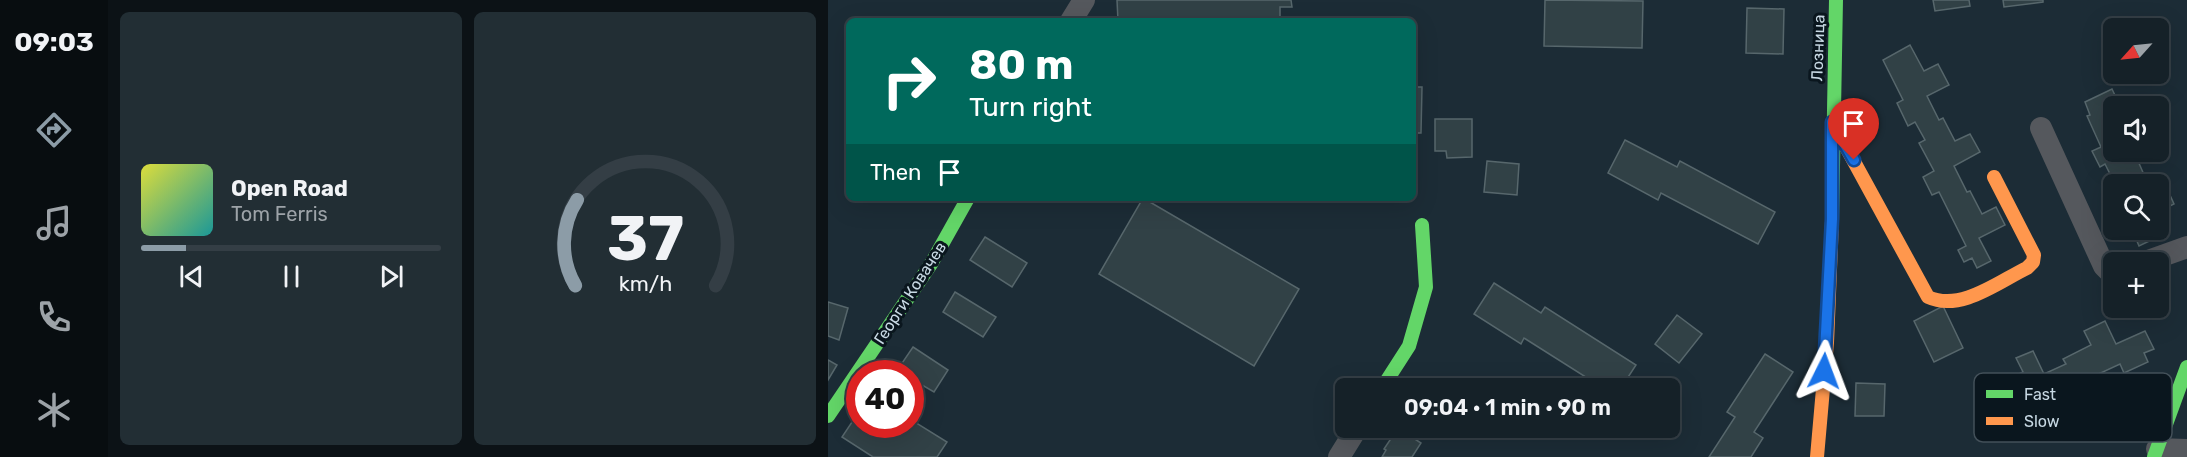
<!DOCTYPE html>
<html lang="en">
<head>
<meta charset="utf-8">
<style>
	body { margin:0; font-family:Rubik,sans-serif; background:#222e34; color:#f1f3f6; height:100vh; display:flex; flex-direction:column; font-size:22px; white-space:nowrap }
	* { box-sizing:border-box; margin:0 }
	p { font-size:20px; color:#9da3a8 }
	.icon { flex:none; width:33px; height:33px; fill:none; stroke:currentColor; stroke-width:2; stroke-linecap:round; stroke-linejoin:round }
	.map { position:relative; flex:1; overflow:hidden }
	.side { display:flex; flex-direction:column; gap:12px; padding:12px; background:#0c1216; width:720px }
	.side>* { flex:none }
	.hud { position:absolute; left:18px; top:18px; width:570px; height:183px; border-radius:9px; box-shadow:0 6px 24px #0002,0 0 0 2px #343e45; background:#00695c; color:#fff; overflow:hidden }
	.needle { width:39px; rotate:243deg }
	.controls { position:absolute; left:1275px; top:18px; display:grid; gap:12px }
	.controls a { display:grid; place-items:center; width:66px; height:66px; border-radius:9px; background:#152128; box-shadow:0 6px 24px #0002,0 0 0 2px #343e45; font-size:30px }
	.speed { position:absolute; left:18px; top:360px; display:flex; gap:12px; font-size:30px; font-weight:700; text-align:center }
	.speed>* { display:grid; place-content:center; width:78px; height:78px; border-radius:50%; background:#152128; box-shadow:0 6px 24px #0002,0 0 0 2px #343e45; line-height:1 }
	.speed .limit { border:9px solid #d22; background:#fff; color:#111 }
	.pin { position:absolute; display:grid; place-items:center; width:51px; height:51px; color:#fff; margin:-62px -26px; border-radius:50% 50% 50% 0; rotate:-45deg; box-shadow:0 0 6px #0007 }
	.pin .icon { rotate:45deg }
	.me { position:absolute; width:66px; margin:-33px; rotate:3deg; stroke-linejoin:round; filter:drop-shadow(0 0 4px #0008) }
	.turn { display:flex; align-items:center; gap:21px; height:126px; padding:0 24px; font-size:27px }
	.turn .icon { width:78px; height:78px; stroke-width:2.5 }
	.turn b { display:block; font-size:42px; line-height:51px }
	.then { display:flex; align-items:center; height:57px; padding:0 24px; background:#0003; gap:12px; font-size:22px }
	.side .tile { flex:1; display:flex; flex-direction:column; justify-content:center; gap:9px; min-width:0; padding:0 21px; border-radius:9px; background:#222e34 }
	.side .dial { align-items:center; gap:0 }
	.dial svg { height:156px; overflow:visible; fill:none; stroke:#343e45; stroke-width:7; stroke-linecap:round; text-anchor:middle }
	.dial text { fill:#f1f3f6; stroke:none }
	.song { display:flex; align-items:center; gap:18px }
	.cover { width:72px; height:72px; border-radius:9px; background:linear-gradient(135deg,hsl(60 70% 55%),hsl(180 70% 35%)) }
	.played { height:6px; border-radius:3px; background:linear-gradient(90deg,#8c9ca7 15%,#343e45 15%) }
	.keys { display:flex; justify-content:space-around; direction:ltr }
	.side .tiles { flex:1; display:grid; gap:12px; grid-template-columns:repeat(2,1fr) }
	.trip { position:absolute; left:507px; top:378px; width:345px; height:60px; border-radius:9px; background:#152128; box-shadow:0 6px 24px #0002,0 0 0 2px #343e45; font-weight:600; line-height:60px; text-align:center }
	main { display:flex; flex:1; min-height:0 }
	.tabs { display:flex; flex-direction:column; width:108px; justify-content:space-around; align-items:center; background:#080d10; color:#9da3a8 }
	.tabs .icon { width:42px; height:42px }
	.tabs .current { color:#8c9ca7 }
	.tabs b { font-size:27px; color:#f1f3f6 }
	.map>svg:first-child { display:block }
	.building { fill:#314146; stroke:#57676c; stroke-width:1.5 }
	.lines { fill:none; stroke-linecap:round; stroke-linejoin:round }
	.street { stroke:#55585d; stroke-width:22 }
	.fast { stroke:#63d668; stroke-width:14 }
	.slow { stroke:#ff974d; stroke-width:14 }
	.route-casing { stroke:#114b97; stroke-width:15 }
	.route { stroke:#1a73e8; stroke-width:10 }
	.labels { text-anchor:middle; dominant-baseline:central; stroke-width:6; stroke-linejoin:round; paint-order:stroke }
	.street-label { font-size:16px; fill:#c8d9e4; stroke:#0a161e }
	.key { fill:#0a161e; stroke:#435059; stroke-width:1.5 }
	.key-label { font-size:16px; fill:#c8d9e4 }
</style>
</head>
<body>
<main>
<nav class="tabs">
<b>09:03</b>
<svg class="icon current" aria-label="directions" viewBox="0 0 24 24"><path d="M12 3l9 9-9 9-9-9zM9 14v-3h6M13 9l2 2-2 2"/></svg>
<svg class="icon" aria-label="music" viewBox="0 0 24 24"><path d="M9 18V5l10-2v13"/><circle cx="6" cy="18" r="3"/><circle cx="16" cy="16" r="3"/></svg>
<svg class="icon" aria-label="phone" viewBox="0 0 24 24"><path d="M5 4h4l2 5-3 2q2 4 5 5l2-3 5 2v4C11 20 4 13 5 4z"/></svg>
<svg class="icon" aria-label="climate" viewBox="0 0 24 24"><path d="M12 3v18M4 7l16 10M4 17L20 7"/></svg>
</nav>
<section class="side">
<div class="tiles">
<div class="tile">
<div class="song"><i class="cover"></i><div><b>Open Road</b><p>Tom Ferris</p></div></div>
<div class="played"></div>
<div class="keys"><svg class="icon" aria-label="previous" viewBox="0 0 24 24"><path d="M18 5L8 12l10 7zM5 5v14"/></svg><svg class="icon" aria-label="pause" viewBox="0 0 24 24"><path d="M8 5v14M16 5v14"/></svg><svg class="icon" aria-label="next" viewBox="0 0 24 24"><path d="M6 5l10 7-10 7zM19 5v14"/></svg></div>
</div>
<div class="tile dial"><svg viewBox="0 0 100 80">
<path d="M14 69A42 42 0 1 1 86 69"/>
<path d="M14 69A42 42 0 0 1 15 25" stroke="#8c9ca7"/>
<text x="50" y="56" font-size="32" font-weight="700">37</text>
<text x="50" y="72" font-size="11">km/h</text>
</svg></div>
</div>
</section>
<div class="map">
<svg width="1359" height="457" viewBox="0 0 1359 457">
	<rect width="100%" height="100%" fill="#1c2c36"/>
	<g class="building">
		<path d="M289 0H463L464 7H452V21H458H290Z"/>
		<path d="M717 0 815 1 814 48 716 46Z"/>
		<path d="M1105 0H1141L1142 6 1107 11Z"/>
		<path d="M1175 0H1215V2L1176 7Z"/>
		<path d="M919 8 956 9 955 54 918 53Z"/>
		<path d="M1082 45 1096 71 1110 64 1121 85 1099 96 1111 120 1115 118 1127 141 1142 134 1152 152 1126 166 1139 192 1142 191 1154 214 1168 207 1177 225 1151 238 1163 261 1149 268 1144 258 1136 262 1130 250 1138 246 1111 192 1104 195 1095 177 1106 171 1091 143 1097 140 1087 122 1080 126 1069 103 1075 100 1055 60Z"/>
		<path d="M585 87H594L593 133H585Z"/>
		<path d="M1284 89 1292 106H1286V152H1300L1305 163 1310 161 1320 184H1287L1277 164 1272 167 1264 151 1273 147 1259 116 1262 115 1257 102Z"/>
		<path d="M607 119H644V157L619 158 618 151H607Z"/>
		<path d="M797 140 849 167 852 161 947 212 930 244 833 193 830 200 780 173Z"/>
		<path d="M659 161 691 164 689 195 656 192Z"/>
		<path d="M1335 180 1346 204 1330 212V184H1325Z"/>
		<path d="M315 198 471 289 426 366 271 274Z"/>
		<path d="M1295 230H1329L1332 236 1311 246 1306 234 1299 238Z"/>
		<path d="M157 237 199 263 184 287 142 260Z"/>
		<path d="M666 283 713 313 717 307 808 365 793 388H775L696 338 693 344 646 314Z"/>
		<path d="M127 292 168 317 155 337 115 312Z"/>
		<path d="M0 302 20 308 11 340 0 336Z"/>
		<path d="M1115 306 1135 348 1106 362 1086 321Z"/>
		<path d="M849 315 874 334 851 363 827 344Z"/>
		<path d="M1277 321 1288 344 1317 331 1326 349 1316 353 1320 362 1296 373 1292 364 1240 388 1244 396 1224 406 1216 391 1181 408 1169 384 1195 372 1188 358 1205 351 1216 374 1238 364 1235 359 1263 345 1256 331Z"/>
		<path d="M85 347 120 370 106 392 82 378V374H76L70 369Z"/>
		<path d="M937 354 965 372 926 432 935 438 923 457H881L907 417 899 412Z"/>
		<path d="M0 360 9 365 0 380Z"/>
		<path d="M1028 383 1057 384 1056 416H1027Z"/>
		<path d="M32 410V424H82V419L119 442 109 457H45L14 437Z"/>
		<path d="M570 428 593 443 584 457H554L558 450 556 449Z"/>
	</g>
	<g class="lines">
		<g class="street">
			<path d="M243 21 256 0"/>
			<path d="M1213 128 1276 266 1282 272H1286"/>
			<path d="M1317 262 1359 247"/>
			<path d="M1329 449 1359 450"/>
			<path d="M511 457 529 428"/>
		</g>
		<g class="fast">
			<path d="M1004 221 1008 0"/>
			<path d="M554 388 581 346 598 287 594 225"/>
			<path d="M0 416 103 264 140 198"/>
			<path d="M1326 457 1359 367"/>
		</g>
		<g class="slow">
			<path d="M1006 125 1100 297C1133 312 1170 282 1199 268L1205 262 1206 255 1166 177"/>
			<path d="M989 457 999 343 1004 221"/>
		</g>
	</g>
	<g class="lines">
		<g class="route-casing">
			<path id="route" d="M996 371 1004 219V122L1026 160"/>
		</g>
		<use href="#route" class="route"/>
	</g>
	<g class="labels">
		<g class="street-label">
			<text transform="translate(990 48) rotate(-88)">Лозница</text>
			<text transform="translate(82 293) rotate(-57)">Георги Ковачев</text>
		</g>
	</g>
	<rect x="1146" y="373" width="198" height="69" rx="9" class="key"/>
	<rect x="1158" y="390" width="27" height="8" fill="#63d668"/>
	<rect x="1158" y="417" width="27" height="8" fill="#ff974d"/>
	<g class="key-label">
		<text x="1196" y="400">Fast</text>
		<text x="1196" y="427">Slow</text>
	</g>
</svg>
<div class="controls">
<a><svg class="needle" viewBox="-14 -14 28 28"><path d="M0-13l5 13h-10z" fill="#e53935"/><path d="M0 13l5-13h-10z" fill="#9da3a8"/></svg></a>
<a><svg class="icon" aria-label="sound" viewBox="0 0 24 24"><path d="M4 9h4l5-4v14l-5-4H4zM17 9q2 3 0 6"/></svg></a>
<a><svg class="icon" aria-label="search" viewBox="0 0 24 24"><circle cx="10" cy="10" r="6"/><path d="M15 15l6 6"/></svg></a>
<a>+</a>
</div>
<div class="speed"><div class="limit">40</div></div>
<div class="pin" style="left:1026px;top:160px;background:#d93025"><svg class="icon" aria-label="arrive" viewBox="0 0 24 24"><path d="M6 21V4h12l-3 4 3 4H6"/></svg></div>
<svg class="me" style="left:996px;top:371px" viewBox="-20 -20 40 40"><path d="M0-17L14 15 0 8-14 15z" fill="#1a73e8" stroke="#fff" stroke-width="4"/></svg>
<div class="trip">09:04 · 1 min · 90 m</div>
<div class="hud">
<div class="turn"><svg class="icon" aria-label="right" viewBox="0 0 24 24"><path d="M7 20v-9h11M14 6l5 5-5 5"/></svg><div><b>80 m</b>Turn right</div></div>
<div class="then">Then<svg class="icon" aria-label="arrive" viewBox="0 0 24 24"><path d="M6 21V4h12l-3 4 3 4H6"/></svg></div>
</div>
</div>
</main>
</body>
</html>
